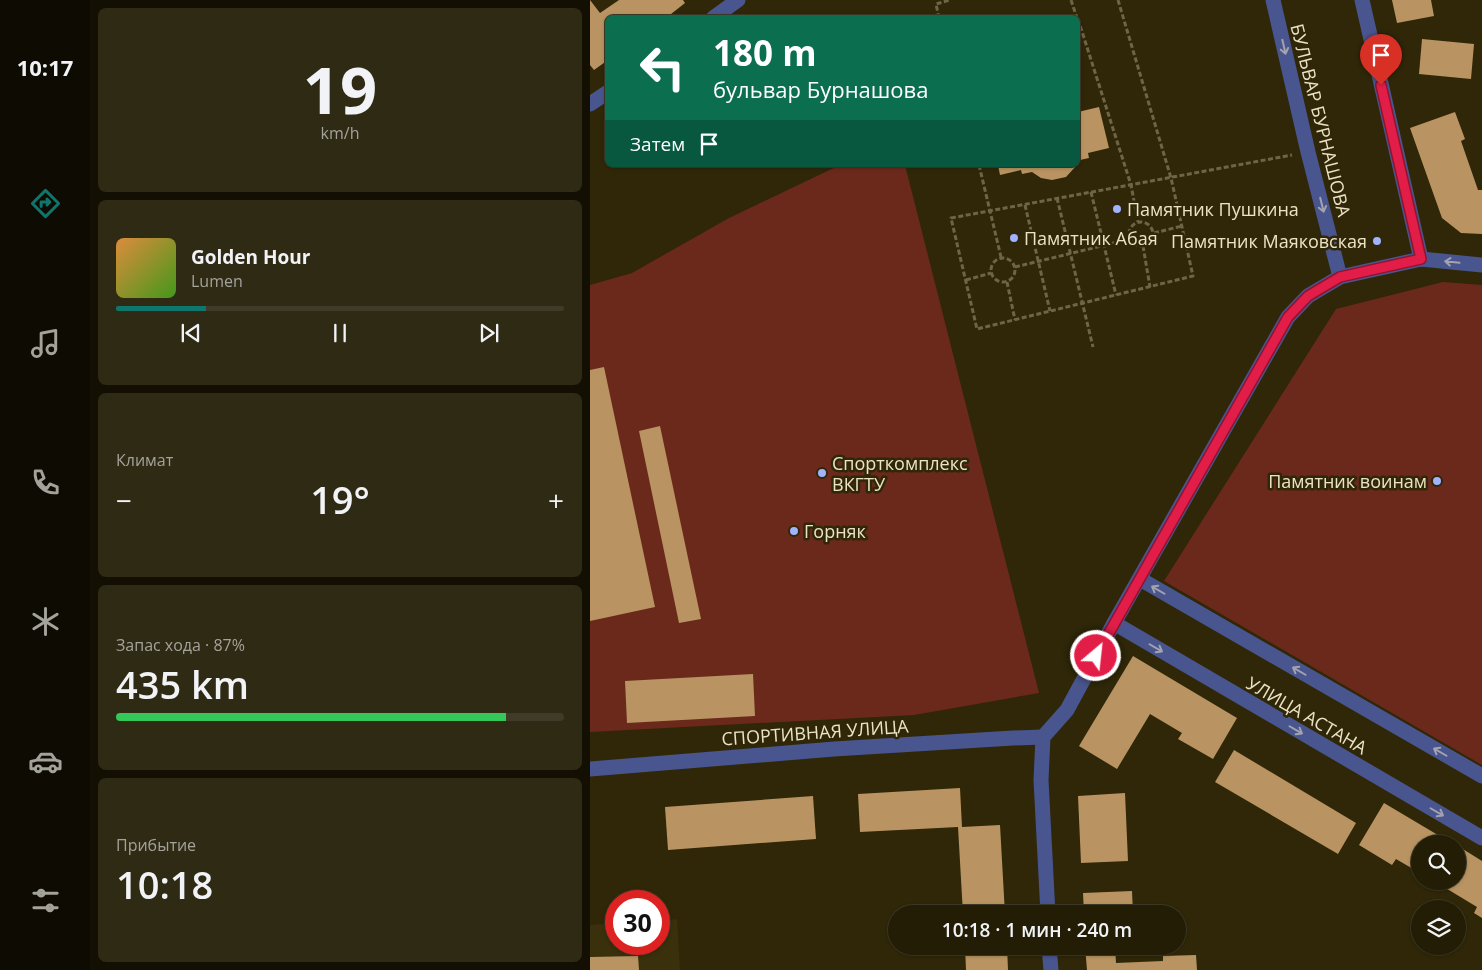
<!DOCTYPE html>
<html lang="ru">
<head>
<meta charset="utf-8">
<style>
	body { margin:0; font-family:"Open Sans",sans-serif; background:#2f2a14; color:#f1f3f6; height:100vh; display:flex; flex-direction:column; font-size:19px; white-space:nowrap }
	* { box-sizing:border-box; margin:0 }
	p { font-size:16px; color:#a3a29b }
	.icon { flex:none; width:28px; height:28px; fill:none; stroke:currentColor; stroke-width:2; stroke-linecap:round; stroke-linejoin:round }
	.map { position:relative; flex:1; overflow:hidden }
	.sheet { display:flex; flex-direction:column; gap:8px; padding:8px; background:#131003; width:500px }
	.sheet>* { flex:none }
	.top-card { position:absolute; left:15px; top:15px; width:475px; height:152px; border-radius:8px; box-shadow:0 1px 4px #0004,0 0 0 1px #403b28; background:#0b6e4f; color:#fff; overflow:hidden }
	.tools { position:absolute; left:821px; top:835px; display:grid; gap:10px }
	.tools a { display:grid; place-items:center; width:55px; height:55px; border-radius:50%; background:#231d06; box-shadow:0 1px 4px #0004,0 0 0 1px #403b28; font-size:25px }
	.speed { position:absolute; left:15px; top:890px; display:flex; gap:10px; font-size:25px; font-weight:700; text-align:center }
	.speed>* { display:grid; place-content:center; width:65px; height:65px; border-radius:50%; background:#231d06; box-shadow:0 1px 4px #0004,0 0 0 1px #403b28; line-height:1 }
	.speed .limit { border:8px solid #d22; background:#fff; color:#111 }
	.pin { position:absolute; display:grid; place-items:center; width:42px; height:42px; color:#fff; margin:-51px -21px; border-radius:50% 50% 50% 0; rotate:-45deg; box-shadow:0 0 5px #0007 }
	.pin .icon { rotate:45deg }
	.me { position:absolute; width:55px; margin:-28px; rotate:28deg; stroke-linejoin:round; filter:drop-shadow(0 0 4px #0008) }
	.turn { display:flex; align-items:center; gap:18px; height:105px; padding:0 25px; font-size:22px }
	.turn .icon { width:65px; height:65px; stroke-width:2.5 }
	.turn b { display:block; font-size:35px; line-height:42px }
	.then { display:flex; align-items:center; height:48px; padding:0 25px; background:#0003; gap:10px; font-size:19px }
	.big { font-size:38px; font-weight:600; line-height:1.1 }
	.sheet .widget { flex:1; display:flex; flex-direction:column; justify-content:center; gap:8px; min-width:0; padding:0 18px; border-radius:8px; background:#2f2a14 }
	.sheet .dial { align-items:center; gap:0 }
	.dial b { font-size:65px; line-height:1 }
	.song { display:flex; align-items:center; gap:15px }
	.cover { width:60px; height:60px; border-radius:8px; background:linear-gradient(135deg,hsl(30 70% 55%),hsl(100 70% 35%)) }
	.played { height:5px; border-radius:2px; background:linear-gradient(90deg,#0f766e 20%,#403b28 20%) }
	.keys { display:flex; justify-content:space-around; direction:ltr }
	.heat { display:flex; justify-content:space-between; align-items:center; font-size:28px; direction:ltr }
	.charge { height:8px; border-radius:4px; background:linear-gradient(90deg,#34c759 87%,#403b28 0) }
	.trip { position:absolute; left:298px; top:905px; width:298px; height:50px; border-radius:25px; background:#231d06; box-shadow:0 1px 4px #0004,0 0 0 1px #403b28; font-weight:600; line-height:50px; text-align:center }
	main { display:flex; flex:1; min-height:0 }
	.menu { display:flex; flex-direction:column; width:90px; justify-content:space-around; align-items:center; background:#0e0c02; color:#a3a29b }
	.menu .icon { width:35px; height:35px }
	.menu .current { color:#0f766e }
	.menu b { font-size:22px; color:#f1f3f6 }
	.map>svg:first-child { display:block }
	.built { fill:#3a300b }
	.green { fill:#6b291b }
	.building { fill:#b99462 }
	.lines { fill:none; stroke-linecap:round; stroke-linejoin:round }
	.path { stroke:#6e6547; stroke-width:3; stroke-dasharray:5 2.5; stroke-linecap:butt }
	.minor { stroke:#49558e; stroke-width:15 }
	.oneway { stroke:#a3a3ad }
	.route-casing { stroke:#92132f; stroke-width:12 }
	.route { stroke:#e11d48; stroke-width:9 }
	.poi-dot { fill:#a1b3fd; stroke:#2f2708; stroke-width:2 }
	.labels { text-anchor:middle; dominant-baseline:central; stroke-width:5; stroke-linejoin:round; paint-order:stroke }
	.street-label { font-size:18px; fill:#ece3c6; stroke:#2f2708 }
	.poi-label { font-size:18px; fill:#ece3c6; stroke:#2f2708; text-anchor:start }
</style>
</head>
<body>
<main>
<nav class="menu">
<b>10:17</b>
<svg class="icon current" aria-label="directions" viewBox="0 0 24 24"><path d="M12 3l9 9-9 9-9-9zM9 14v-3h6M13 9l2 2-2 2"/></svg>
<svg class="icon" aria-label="music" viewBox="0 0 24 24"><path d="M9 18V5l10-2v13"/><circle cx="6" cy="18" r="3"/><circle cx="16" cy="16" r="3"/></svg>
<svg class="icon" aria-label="phone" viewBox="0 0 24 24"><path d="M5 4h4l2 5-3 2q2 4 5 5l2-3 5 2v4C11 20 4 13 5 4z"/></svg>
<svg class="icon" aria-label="climate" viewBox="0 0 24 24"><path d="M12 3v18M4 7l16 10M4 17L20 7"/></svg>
<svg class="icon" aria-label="car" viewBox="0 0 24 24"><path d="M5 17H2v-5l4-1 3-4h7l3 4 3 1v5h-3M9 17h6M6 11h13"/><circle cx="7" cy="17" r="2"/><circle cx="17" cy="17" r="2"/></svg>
<svg class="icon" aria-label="filters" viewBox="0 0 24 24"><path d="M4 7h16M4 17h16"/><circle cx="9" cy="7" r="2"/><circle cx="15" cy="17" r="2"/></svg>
</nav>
<section class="sheet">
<div class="widget dial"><b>19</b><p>km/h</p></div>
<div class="widget">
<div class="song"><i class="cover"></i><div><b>Golden Hour</b><p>Lumen</p></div></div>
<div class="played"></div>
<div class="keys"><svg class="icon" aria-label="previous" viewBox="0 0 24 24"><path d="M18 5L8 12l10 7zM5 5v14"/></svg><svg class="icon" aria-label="pause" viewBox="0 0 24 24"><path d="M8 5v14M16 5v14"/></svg><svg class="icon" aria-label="next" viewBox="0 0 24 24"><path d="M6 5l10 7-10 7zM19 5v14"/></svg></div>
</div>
<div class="widget"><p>Климат</p>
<div class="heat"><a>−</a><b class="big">19°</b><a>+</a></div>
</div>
<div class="widget"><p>Запас хода · 87%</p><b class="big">435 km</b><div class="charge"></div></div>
<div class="widget"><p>Прибытие</p><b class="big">10:18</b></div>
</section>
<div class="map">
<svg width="892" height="970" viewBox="0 0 892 970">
	<rect width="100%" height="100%" fill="#2f2708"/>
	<path class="built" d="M87 919 90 970H0V925L26 923V944H69V921Z"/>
	<g class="green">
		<path d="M250 165H315L449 693 324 715 0 732V285L42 273 139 218Z"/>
		<path d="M853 282 892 285V765L574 581 746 309Z"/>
	</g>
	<g class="building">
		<path d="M0 0 10 13 29 0H93L95 3 76 18H18V60L4 70 0 65Z"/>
		<path d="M802 0H841L844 16 807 23Z"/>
		<path d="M832 39 884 44 881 79 829 74Z"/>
		<path d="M509 107 519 148 498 153 499 158 490 160 488 165V112Z"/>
		<path d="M865 112 875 139 871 141 888 190H892V234L871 233 852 218 820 128Z"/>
		<path d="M408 165H487L476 177 462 180 451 178 442 172 432 174 431 170 410 175Z"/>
		<path d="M14 367 65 607 0 621V370Z"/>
		<path d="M70 426 111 619 89 623 49 431Z"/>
		<path d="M543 656 647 718 623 759 588 739 592 733 560 714 527 769 489 746Z"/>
		<path d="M163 674 165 716 37 723 35 681Z"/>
		<path d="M644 750 766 823 748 854 625 782Z"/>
		<path d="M370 788 372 827 410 825 415 914H373L368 827 270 832 268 794Z"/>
		<path d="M535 793 538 861 491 863 488 796Z"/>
		<path d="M223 796 226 839 78 850 75 807Z"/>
		<path d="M794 803 863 844H830V873L806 859 802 865 769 845Z"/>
		<path d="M868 846 892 861V918L884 913 887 907 844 881H868Z"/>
		<path d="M542 891 543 914H494L493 893Z"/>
		<path d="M375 946H417L418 970H376Z"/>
		<path d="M495 946H525L526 963 573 961V956L606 955 607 970H497Z"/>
		<path d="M48 956 49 970H0V957Z"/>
	</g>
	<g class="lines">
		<g class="path">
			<path d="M481 0 487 18"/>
			<path d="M528 0 581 178 603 276 387 329 361 218C475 197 588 176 702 155"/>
			<path d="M349 18 346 4 360 0"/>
			<path d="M488 19 541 185 548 222"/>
			<path d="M389 165 411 257"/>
			<path d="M501 192 526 295"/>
			<path d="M467 198 503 347"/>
			<path d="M435 205 460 311"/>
			<circle cx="551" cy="234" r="12"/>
			<path d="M564 233 592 226"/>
			<path d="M553 246 560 287"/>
			<circle cx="413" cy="270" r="12"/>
			<path d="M425 267 540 239"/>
			<path d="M376 280 401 273"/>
			<path d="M417 282 425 320"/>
		</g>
		<g class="minor">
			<path d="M683 0 718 152 750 277"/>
			<path d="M772 0 831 259"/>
			<path d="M123 18 148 0"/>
			<path d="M0 104 18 92"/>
			<path d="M550 579 892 776"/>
			<path d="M524 623 892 838"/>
			<path d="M453 737 477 710 524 623 698 317 718 296 750 277 831 259 892 265"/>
			<path d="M453 737 451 780 458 914"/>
			<path d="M0 769 244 749 423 738 453 737"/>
			<path d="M459 946 461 970"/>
		</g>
	</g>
	<defs><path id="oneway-shaft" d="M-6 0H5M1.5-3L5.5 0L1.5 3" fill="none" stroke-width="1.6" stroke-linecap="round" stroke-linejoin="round" transform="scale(1.25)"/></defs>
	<g class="oneway">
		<use href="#oneway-shaft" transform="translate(694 47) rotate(77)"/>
		<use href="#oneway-shaft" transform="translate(732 205) rotate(76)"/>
		<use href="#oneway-shaft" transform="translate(862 262) rotate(-174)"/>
		<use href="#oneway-shaft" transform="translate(568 590) rotate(-150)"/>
		<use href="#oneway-shaft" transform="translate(566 648) rotate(30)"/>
		<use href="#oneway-shaft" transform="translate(709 671) rotate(-150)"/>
		<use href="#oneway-shaft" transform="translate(706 730) rotate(30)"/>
		<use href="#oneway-shaft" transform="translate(850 752) rotate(-150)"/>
		<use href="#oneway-shaft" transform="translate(847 812) rotate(30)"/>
	</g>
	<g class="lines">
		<g class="route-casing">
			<path id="route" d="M506 656 698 317 718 296 750 277 831 259 791 85"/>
		</g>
		<use href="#route" class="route"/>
	</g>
	<g class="poi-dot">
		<circle cx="527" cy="209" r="5"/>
		<circle cx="424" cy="238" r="5"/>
		<circle cx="787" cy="241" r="5"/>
		<circle cx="232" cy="473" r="5"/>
		<circle cx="847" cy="481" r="5"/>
		<circle cx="204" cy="531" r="5"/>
	</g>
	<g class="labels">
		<g class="street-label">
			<text transform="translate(731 120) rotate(76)">БУЛЬВАР БУРНАШОВА</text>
			<text transform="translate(717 715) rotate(30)">УЛИЦА АСТАНА</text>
			<text transform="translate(225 732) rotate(-4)">СПОРТИВНАЯ УЛИЦА</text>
		</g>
		<g class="poi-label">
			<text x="537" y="209">Памятник Пушкина</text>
			<text x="434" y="238">Памятник Абая</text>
			<text x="777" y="241" text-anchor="end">Памятник Маяковская</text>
			<text x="242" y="463">Спорткомплекс<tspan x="242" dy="21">ВКГТУ</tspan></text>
			<text x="837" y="481" text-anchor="end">Памятник воинам</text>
			<text x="214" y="531">Горняк</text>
		</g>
	</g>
</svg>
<div class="tools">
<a><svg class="icon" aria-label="search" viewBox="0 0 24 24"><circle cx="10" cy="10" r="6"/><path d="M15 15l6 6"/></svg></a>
<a><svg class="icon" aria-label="layers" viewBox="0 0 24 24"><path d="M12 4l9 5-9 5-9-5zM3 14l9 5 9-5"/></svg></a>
</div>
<div class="speed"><div class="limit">30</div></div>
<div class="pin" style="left:791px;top:85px;background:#d93025"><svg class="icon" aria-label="arrive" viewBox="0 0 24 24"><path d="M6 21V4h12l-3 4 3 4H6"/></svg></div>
<svg class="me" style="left:506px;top:656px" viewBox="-20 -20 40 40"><circle r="17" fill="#e11d48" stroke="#fff" stroke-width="3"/><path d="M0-11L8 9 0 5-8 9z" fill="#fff"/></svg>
<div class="trip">10:18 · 1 мин · 240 m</div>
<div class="top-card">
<div class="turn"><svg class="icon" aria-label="left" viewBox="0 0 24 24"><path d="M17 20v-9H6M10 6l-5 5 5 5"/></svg><div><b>180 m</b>бульвар Бурнашова</div></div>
<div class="then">Затем<svg class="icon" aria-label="arrive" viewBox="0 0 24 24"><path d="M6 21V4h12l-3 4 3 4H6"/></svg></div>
</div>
</div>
</main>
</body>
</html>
